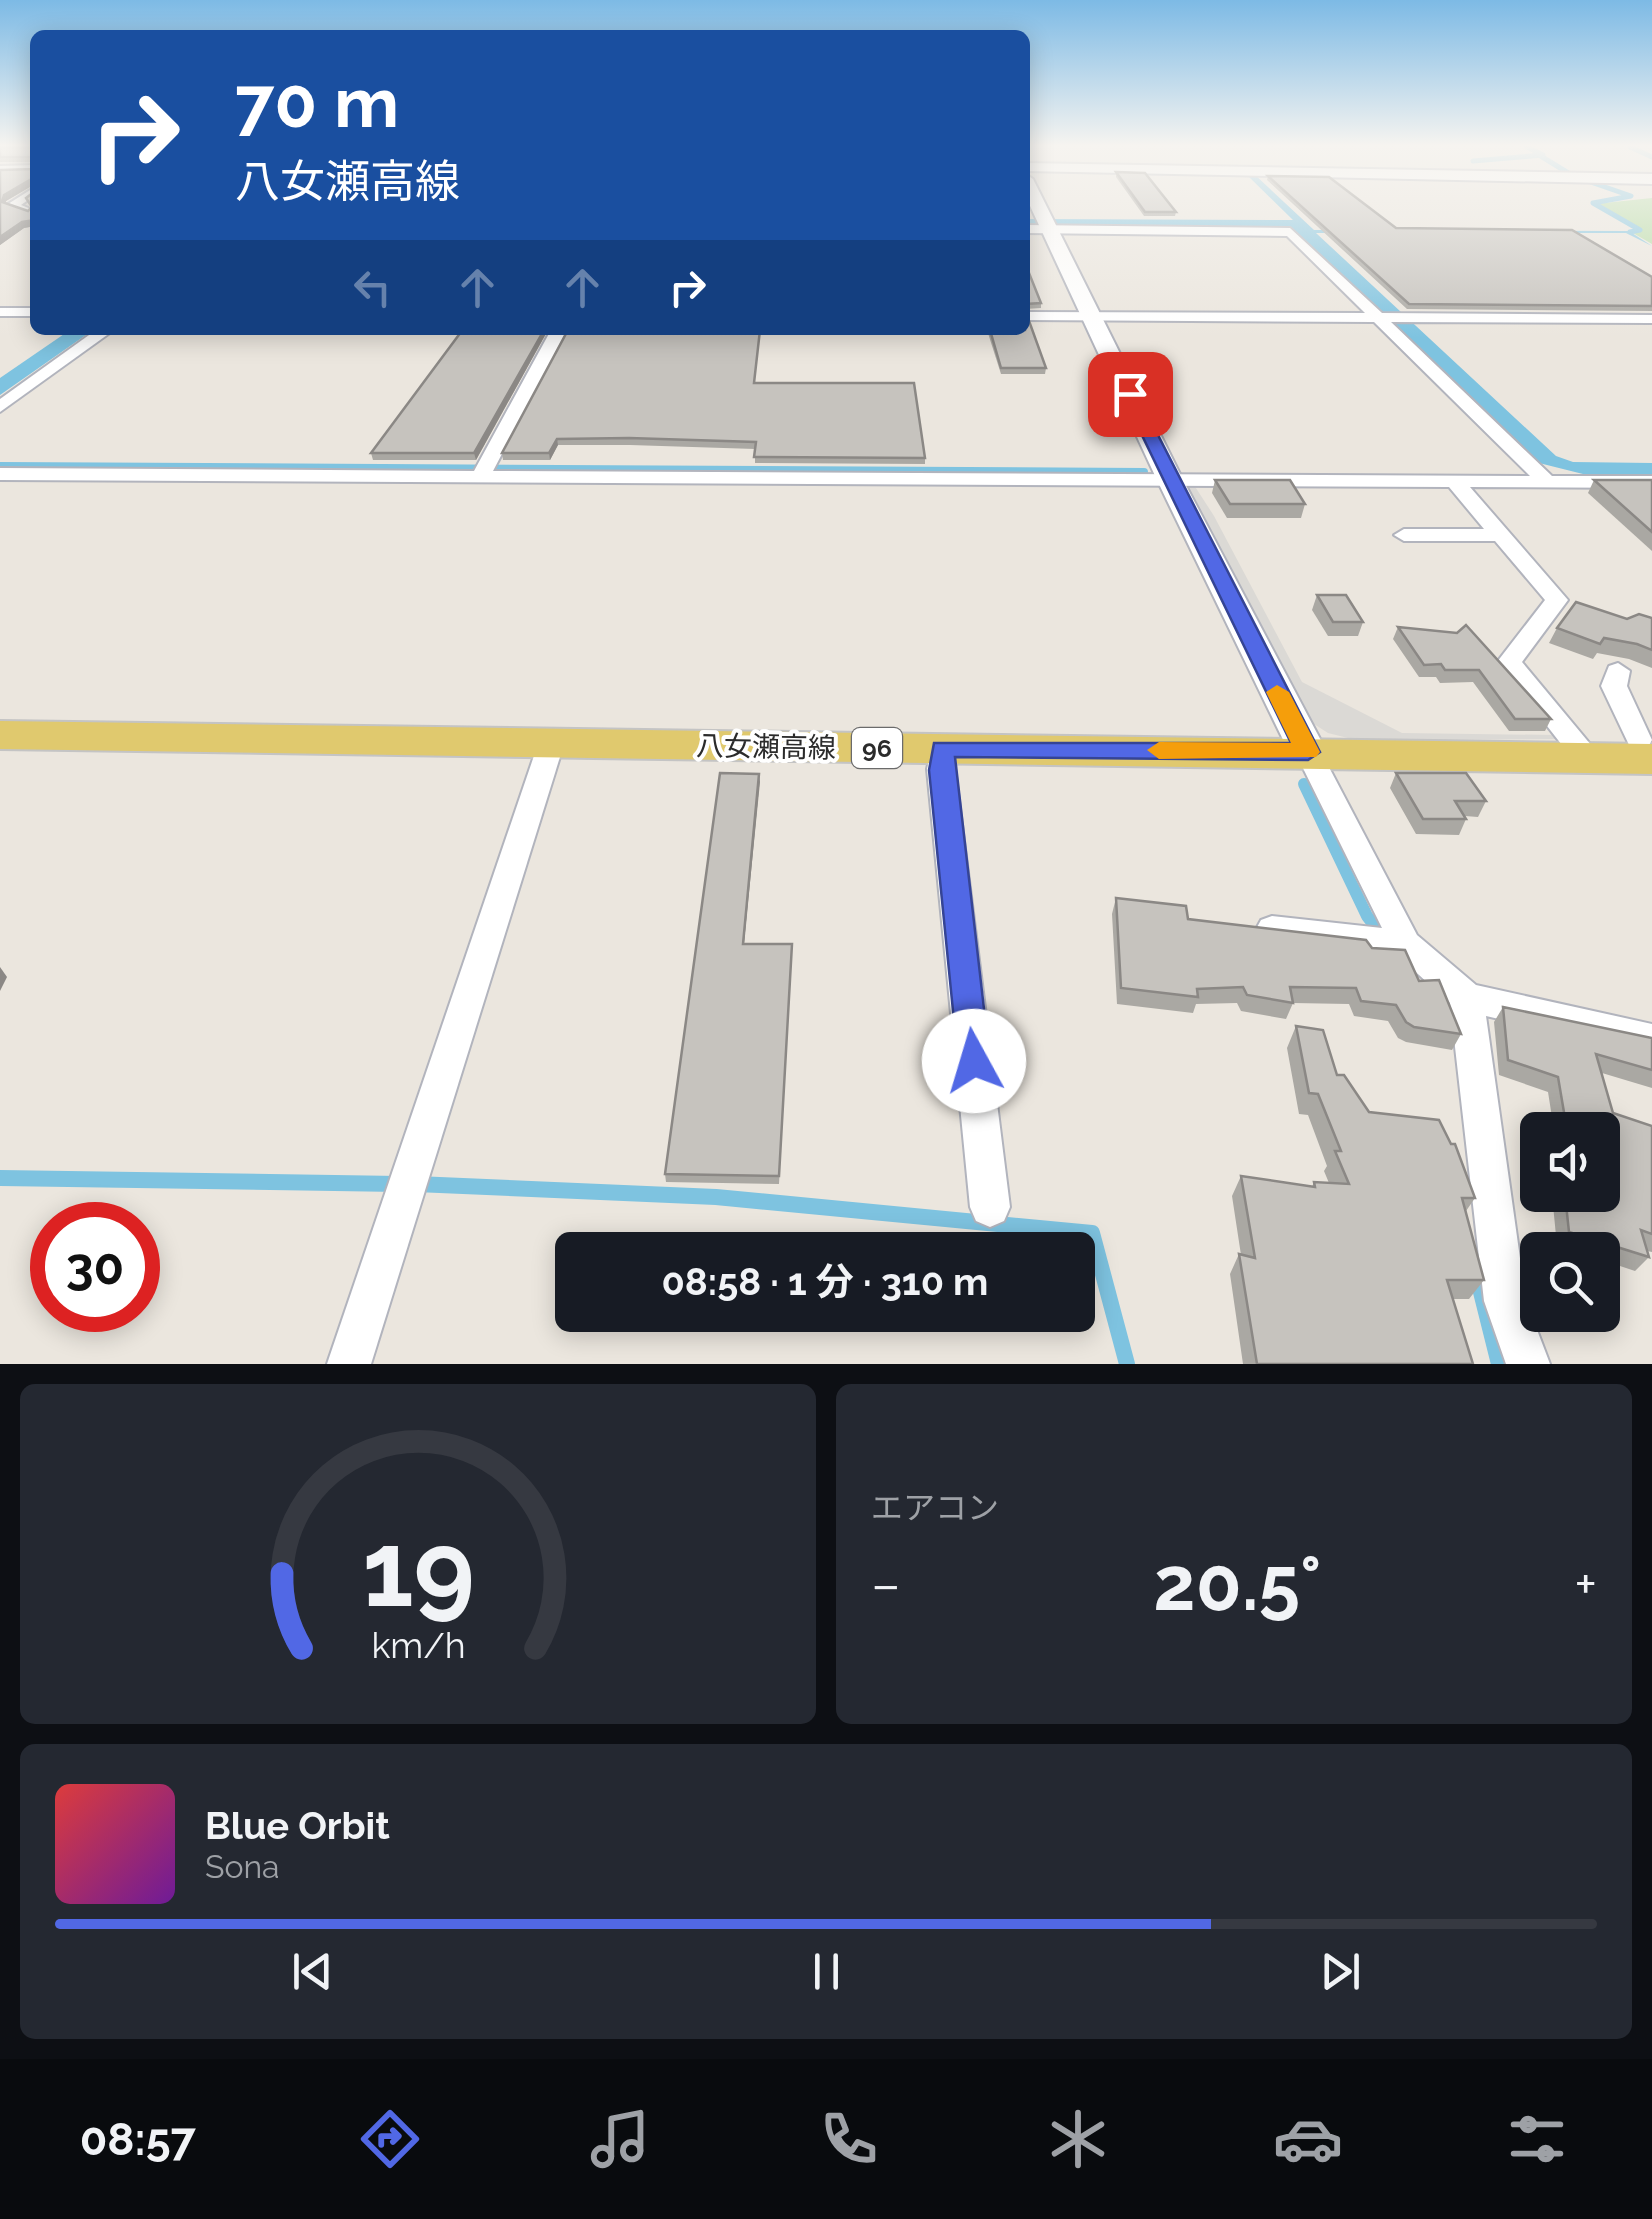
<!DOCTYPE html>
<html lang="ja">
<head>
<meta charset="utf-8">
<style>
	body { margin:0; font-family:Raleway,"Noto Sans JP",sans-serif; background:#242831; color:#f1f3f6; height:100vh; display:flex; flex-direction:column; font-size:38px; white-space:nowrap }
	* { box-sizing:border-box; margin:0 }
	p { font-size:32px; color:#9ea1a6 }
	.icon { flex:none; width:55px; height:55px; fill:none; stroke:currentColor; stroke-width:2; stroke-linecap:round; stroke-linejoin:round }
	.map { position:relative; height:1364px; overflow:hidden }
	.side { display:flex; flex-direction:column; gap:20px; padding:20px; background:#0d0f14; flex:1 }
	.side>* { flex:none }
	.hud { position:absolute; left:30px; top:30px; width:1000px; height:305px; border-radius:15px; box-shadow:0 5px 25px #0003; background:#1a4fa0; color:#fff; overflow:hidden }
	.controls { position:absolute; left:1520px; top:1112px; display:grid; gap:20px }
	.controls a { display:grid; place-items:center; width:100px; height:100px; border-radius:15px; background:#171b24; box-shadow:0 5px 25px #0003; font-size:50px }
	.speed { position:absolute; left:30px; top:1202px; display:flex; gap:20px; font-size:50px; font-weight:700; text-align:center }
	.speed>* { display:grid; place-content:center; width:130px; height:130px; border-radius:50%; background:#171b24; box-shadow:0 5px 25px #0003; line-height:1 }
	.speed .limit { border:15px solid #d22; background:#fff; color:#111 }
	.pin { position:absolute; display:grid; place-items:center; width:85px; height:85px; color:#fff; margin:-42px; border-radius:20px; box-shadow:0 5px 15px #0006 }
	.me { position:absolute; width:110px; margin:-55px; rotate:354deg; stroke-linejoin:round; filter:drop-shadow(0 0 8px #0008) }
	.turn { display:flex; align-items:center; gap:35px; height:210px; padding:0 40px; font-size:45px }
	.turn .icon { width:130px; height:130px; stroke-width:2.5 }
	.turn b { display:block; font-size:70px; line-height:85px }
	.lanes { display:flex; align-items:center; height:95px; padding:0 40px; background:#0003; justify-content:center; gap:50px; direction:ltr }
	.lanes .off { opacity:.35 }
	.big { font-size:75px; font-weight:700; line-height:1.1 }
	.side .card { flex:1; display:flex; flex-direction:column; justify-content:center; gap:15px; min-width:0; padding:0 35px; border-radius:15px; background:#242831 }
	.side .dial { align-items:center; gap:0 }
	.dial svg { height:260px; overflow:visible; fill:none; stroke:#363941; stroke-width:7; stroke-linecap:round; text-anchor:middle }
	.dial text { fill:#f1f3f6; stroke:none }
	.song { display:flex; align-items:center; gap:30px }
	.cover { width:120px; height:120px; border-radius:15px; background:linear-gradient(135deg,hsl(0 70% 55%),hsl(280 70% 35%)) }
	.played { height:10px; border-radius:5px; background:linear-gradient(90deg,#5168e5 75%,#363941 75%) }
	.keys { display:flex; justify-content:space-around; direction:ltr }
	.heat { display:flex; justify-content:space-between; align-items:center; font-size:55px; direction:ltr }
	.side .tiles { flex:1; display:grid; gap:20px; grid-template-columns:1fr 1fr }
	.card:last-child { grid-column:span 2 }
	.trip { position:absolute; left:555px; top:1232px; width:540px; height:100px; border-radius:15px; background:#171b24; box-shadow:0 5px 25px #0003; font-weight:700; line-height:100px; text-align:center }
	.menu { display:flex; height:160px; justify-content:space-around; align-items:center; background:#090b0e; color:#9ea1a6 }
	.menu .icon { width:70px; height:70px }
	.menu .on { color:#5168e5 }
	.menu b { font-size:45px; color:#f1f3f6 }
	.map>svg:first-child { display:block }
	.green { fill:#b3dba1 }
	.plaza { fill:#dbd9d5 }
	.water { fill:#7ec3e0 }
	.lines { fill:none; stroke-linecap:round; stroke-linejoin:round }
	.stream-far3 { stroke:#7ec3e0; stroke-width:5 }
	.stream-far2 { stroke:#7ec3e0; stroke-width:8 }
	.stream-far1 { stroke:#7ec3e0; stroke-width:12 }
	.stream { stroke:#7ec3e0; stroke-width:16 }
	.street-casing { stroke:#b2b4bd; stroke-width:4 }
	.secondary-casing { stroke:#b2b4bd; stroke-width:4 }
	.primary-casing { stroke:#c4c4c4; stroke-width:4 }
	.street { fill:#fff; fill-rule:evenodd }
	.secondary { fill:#fff; fill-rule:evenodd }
	.primary { fill:#e0c96e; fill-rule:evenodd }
	.wall { fill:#aaa8a3 }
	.shaded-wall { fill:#8b8885 }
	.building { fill:#c6c3be; stroke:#8b8885; stroke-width:2.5 }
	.route { fill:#5168e5; stroke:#354495; stroke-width:2.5 }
	.slow { fill:#f59e0b }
	.labels { text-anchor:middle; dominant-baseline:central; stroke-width:8; stroke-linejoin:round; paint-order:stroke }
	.shield { fill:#fff; stroke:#6b6b6b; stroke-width:2.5 }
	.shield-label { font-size:25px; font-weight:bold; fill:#2b2b2b }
	.street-label { font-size:28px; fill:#2b2b2b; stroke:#fff }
</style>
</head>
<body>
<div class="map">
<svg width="1652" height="1364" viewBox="0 0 1652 1364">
	<rect width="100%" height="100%" fill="#ebe6de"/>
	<path class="green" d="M1652 198V244L1633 233 1642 230 1595 204Z"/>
	<path class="plaza" d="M1189 485H1194L1214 516 1302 682 1402 733 1554 735 1555 739 1356 740 1328 733 1314 724 1288 683 1187 489Z"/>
	<g class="water">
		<path d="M1246 174H1254L1314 230 1629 231 1652 246 1626 233H1316L1556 456 1573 462 1652 463V474H1583L1539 463 1294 230 1025 227V219L1293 220Z"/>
		<path d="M70 330H93L0 395V378Z"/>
	</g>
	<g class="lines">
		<g class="stream-far3">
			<path d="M1630 147 1652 157"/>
			<path d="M1539 155 1570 174"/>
			<path d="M1473 161 1543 155 1527 147"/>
			<path d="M1585 180 1631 196 1593 203 1640 230 1630 232"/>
		</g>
		<path class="stream-far2" d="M0 466 1144 472"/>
		<path class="stream-far1" d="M1304 784 1367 916 1384 938"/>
		<g class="stream">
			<path d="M0 1178 399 1184"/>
			<path d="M416 1184 716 1197 1092 1233 1127 1364"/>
			<path d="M1480 1288 1499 1364"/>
		</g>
		<g class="street-casing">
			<g id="street">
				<path d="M35 165V171L0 172V166Z"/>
				<path d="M35 187V195L21 205 31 209V213L8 208V204Z"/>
				<path d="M1025 225 1290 228 1382 313 1652 315V323L1391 322 1552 476H1652V488L1470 487 1568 600 1522 662 1596 751 1600 757 1596 763H1576L1497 662 1545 600 1495 541H1404L1394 535 1404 529H1484L1449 487 0 480V468L474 471 551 330H567L493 471 1530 476 1374 322 1025 320V312L1365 313 1287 236 1025 233Z"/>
				<rect x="0" y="308" width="35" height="8"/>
				<path d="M96 330H114L0 412V399Z"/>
				<path d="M1618 663 1630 671 1627 686 1652 740 1648 747H1630L1601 686 1609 666Z"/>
				<path d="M551 735 560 738 564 744 371 1364H327L538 744 542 738Z"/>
				<path d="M943 740 953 743 956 749 955 769 1010 1207 1004 1221 990 1227 976 1221 970 1207 927 769 933 743Z"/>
				<path d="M1308 743 1318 746 1321 752 1417 935 1476 985 1652 1024V1054L1486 1016 1526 1301 1550 1364H1506L1484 1301 1450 1003 1398 956 1272 942 1261 938 1256 929 1261 920 1272 916 1382 928 1295 752 1298 746Z"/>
			</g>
		</g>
		<g class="secondary-casing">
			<g id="secondary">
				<path d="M1025 163 1652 174V184L1025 171Z"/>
				<path d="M1025 174 1033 179 1183 480 1327 752 1321 761 1308 765 1295 761 1289 752 1157 480 1025 195Z"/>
			</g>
		</g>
		<g class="primary-casing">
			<path id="primary" d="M0 721 1652 744V774L0 749Z"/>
		</g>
		<use href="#street" class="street"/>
		<use href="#secondary" class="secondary"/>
		<use href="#primary" class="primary"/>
	</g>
	<g class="wall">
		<path d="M0 147H35V184L6 201 5 203 28 211 31 208 26 198 35 191V226L24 228 0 245V170L33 169 34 162H0Z"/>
		<path d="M1116 172 1176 212 1175 216H1144L1116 177Z"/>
		<path d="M1268 176 1396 228 1652 277V311L1407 309 1267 180Z"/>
		<path d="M1025 263 1041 303V308L1025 309Z"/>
		<path d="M511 330H548L476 460H373L371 453Z"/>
		<path d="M987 330H1025L1046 368 1045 374H1001Z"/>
		<path d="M755 383 925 458V464L755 463V449L630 445H558L550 460H503L502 453Z"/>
		<path d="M1215 480 1305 504 1301 518H1227L1212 493Z"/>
		<path d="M1594 480H1652V551L1588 493Z"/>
		<path d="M1317 595 1363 622 1358 636H1328L1312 610Z"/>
		<path d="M1652 618V668L1629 659 1597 653 1593 659 1549 643 1557 628 1627 619Z"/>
		<path d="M1398 627 1457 633 1551 719 1545 731H1509L1473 682 1440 683 1436 677H1419L1393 639Z"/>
		<path d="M1396 773 1486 801 1478 817 1465 816 1466 819 1459 835 1416 834 1390 788Z"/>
		<path d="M759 774 744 944 792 952 779 1184 666 1182 665 1174Z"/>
		<path d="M1116 898 1188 919 1372 948 1419 981 1461 1034 1452 1050 1406 1042 1398 1038 1388 1021 1354 1016 1349 1004 1293 1003 1286 1019 1241 1011 1237 1003 1196 1004 1193 1013 1117 1004 1112 914Z"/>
		<path d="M1503 1007 1652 1038V1088L1602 1073 1613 1113 1652 1126V1252L1647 1251 1649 1257 1635 1271 1602 1260V1250H1571L1557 1246 1553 1205 1560 1195H1602V1130H1554L1548 1092 1499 1075 1494 1022Z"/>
		<path d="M1296 1026 1369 1112 1475 1198 1466 1211 1484 1280 1469 1299H1453L1473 1364H1243L1230 1274 1239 1254 1241 1255 1232 1196 1241 1176 1312 1187 1314 1182 1329 1183 1324 1171 1327 1166 1308 1115 1299 1114 1287 1048Z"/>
	</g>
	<g class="shaded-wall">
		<path d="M33 178 35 184 6 201 4 208 2 202 4 195Z"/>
		<path d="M35 220V226L24 228 0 245V237L22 222Z"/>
		<path d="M544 330H548L476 460 474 453Z"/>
		<path d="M557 439 558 445 550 460 549 453Z"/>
		<path d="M759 774 760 782 743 952V944Z"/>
		<path d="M0 967 7 977 0 991Z"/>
	</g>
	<g class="building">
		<rect x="0" y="147" width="35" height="10"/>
		<path d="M35 159V184L33 178 4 195 2 202 28 211 32 207 26 198 35 191V220L22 222 0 237V170L33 169Z"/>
		<path d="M1116 172 1145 173 1176 212H1145Z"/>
		<path d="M1268 176 1329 177 1396 228 1572 230 1652 277V306L1409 304Z"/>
		<path d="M1025 263 1041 303 1025 304Z"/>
		<path d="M1025 316 1028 318 1046 368H1001L990 330H1025Z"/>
		<path d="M511 330H544L474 453H371L461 332H510Z"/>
		<path d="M568 330H760L754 383H914L925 458 754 457 756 442 629 438 557 439 549 453H502Z"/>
		<path d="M1215 480H1290L1305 504H1230Z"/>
		<path d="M1594 480H1652V532Z"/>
		<path d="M1317 595H1346L1363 622H1333Z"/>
		<path d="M1576 602 1627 619 1639 614 1652 618V650L1637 644 1604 638 1600 644 1557 628Z"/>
		<path d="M1466 625 1551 719H1515L1479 670H1445L1441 664 1424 665 1398 627 1457 633Z"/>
		<path d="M720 773 759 774 743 944H792L779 1176 665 1174Z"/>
		<path d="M1396 773H1466L1486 801H1455L1466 819H1423Z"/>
		<path d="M1116 898 1186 906 1188 919 1366 940 1372 948 1405 950 1419 981 1439 980 1461 1034 1414 1027 1406 1022 1396 1005 1361 1001 1356 988 1290 987 1293 1003 1247 995 1243 987 1197 989 1198 997 1121 988Z"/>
		<path d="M1503 1007 1652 1038V1070L1596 1054 1613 1113 1652 1126V1234L1641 1230 1649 1257 1569 1232 1565 1195H1602V1130H1567L1558 1077 1508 1060Z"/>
		<path d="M1296 1026 1323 1030 1337 1075H1344L1369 1112 1439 1120 1451 1144H1455L1475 1198H1462L1484 1280H1447L1473 1364H1257L1239 1254 1255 1258 1241 1176 1315 1187 1314 1182 1349 1184 1335 1151H1341L1318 1094 1309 1093Z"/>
	</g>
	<linearGradient id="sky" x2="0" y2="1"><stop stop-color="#7dbae5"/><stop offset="0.43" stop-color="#f6f4f0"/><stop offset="1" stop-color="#f6f4f0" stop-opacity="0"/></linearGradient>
	<rect width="1652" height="338" fill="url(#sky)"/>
	<path class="route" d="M1130 390 1137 394 1320 752 1308 760 955 757 990 1061 986 1071 974 1076 962 1071 958 1061 929 770 934 743H1291L1122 394Z"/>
	<path class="slow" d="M1277 685 1289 692 1320 752 1316 757 1159 759 1147 750 1159 742 1291 743 1266 692Z"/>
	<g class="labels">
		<rect class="shield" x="852" y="728" width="50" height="40" rx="8"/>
		<g class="shield-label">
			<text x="877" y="748">96</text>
		</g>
		<g class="street-label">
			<text transform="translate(766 747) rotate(1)">八女瀬高線</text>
		</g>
	</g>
</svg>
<div class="controls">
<a><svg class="icon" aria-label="sound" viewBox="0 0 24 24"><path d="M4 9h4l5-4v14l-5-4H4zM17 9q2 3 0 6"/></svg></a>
<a><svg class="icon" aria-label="search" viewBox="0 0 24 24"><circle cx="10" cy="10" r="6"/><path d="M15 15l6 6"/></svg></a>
</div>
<div class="speed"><div class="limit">30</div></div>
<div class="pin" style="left:1130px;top:394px;background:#d93025"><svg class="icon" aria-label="arrive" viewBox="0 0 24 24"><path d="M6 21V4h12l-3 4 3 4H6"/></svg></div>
<svg class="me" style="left:974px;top:1061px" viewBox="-20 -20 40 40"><circle r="19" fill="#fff"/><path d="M0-13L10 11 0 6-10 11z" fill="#5168e5"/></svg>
<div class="trip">08:58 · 1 分 · 310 m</div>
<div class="hud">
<div class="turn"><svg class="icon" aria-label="right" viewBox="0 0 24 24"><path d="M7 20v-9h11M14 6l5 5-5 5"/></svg><div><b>70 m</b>八女瀬高線</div></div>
<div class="lanes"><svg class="icon off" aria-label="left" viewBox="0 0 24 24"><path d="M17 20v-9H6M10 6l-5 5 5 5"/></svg><svg class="icon off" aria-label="ahead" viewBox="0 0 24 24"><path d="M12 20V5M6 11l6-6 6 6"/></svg><svg class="icon off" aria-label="ahead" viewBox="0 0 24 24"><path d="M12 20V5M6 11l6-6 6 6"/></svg><svg class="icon" aria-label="right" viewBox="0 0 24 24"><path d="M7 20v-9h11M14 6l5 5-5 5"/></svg></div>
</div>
</div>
<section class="side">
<div class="tiles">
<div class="card dial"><svg viewBox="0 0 100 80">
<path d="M14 69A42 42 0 1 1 86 69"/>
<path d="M14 69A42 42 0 0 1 8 46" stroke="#5168e5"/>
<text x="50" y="56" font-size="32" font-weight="700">19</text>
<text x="50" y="72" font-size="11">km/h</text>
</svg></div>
<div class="card"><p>エアコン</p>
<div class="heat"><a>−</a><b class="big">20.5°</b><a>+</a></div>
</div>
<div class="card">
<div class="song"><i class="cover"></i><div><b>Blue Orbit</b><p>Sona</p></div></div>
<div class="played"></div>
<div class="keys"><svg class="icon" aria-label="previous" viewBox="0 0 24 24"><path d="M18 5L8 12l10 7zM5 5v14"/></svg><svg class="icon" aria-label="pause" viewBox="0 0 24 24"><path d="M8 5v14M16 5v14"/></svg><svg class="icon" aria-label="next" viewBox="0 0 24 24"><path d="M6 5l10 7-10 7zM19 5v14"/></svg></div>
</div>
</div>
</section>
<nav class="menu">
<b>08:57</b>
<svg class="icon on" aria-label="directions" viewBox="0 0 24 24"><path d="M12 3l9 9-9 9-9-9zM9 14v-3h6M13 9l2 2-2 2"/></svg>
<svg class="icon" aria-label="music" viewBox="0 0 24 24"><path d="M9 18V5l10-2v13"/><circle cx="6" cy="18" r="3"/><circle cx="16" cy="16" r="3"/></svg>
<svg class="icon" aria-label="phone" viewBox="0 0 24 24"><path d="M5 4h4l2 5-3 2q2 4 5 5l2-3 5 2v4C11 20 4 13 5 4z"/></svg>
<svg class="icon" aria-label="climate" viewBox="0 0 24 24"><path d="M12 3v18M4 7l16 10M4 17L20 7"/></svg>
<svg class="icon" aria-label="car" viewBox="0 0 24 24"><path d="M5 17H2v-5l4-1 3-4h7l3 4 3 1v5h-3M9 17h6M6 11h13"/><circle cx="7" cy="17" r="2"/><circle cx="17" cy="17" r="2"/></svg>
<svg class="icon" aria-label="filters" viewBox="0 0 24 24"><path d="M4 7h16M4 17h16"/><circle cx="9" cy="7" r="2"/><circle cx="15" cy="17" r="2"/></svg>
</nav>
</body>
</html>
